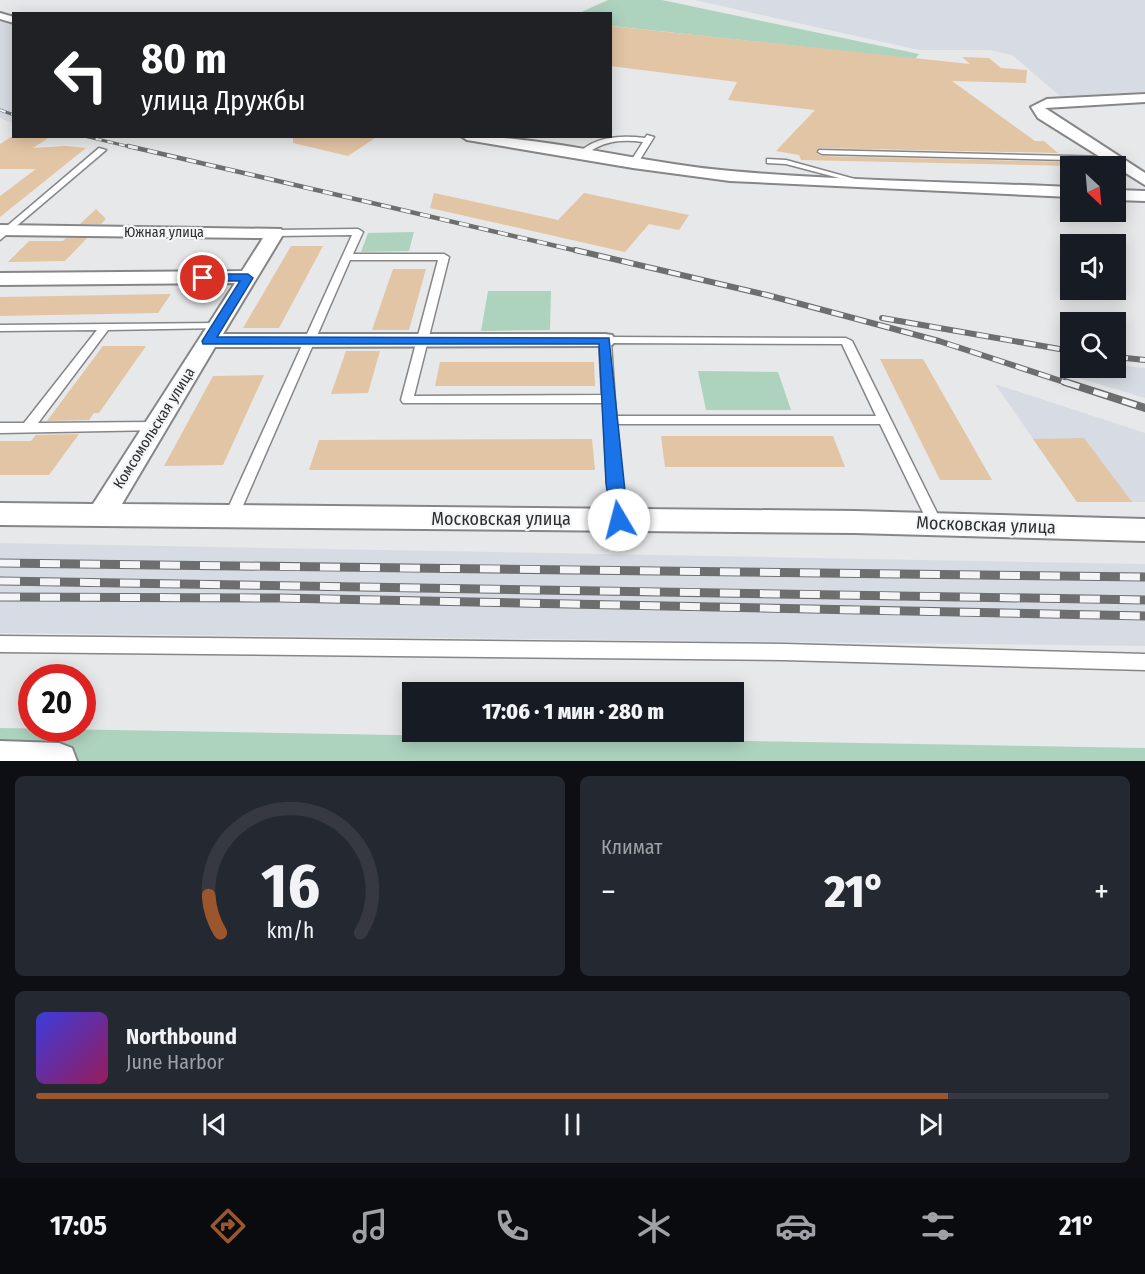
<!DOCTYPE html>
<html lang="ru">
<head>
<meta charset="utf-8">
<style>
	body { margin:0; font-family:"Fira Sans Condensed",sans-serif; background:#242831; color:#f1f3f6; height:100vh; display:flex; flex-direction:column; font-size:22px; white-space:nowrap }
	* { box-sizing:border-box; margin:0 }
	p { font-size:20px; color:#9ea1a6 }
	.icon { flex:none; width:33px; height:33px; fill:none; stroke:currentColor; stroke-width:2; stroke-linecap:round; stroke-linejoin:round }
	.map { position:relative; height:761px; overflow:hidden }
	.side { display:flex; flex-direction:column; gap:15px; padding:15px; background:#0d0f14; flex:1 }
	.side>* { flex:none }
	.hud { position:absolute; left:12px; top:12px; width:600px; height:126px; border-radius:0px; box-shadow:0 3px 15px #0003; background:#202124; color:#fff; overflow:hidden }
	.needle { width:39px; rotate:154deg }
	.fabs { position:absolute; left:1060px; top:156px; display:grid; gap:12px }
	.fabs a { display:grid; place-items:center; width:66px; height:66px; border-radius:0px; background:#171b24; box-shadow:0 3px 15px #0003; font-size:30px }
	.speed { position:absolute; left:18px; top:664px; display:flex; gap:12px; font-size:30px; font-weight:700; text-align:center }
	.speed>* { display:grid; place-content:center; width:78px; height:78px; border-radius:50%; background:#171b24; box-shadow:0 3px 15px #0003; line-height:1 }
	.speed .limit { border:9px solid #d22; background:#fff; color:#111 }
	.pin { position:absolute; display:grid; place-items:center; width:51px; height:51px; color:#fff; margin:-26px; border:3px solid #fff; border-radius:50%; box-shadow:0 2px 6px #0007 }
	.me { position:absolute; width:66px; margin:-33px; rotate:352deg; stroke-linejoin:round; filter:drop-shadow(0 0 4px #0008) }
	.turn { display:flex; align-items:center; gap:21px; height:126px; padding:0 30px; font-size:27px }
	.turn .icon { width:78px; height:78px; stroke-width:2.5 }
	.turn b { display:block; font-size:42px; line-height:51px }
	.big { font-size:45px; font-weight:800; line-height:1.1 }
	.side .card { flex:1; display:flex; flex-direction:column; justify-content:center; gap:9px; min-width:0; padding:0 21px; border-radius:9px; background:#242831 }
	.side .dial { align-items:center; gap:0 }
	.dial svg { height:156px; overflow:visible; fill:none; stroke:#363941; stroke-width:7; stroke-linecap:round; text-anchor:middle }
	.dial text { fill:#f1f3f6; stroke:none }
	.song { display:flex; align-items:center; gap:18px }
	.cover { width:72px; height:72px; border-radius:9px; background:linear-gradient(135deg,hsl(240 70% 55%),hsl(330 70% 35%)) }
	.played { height:6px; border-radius:3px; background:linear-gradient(90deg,#9c562d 85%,#363941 85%) }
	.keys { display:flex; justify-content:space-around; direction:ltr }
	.heat { display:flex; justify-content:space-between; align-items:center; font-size:33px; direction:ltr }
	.side .tiles { flex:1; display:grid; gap:15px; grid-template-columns:1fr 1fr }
	.card:last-child { grid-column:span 2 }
	.trip { position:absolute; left:402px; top:682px; width:342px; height:60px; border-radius:0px; background:#171b24; box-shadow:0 3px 15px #0003; font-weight:800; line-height:60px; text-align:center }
	.tab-bar { display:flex; height:96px; justify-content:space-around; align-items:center; background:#090b0e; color:#9ea1a6 }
	.tab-bar .icon { width:42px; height:42px }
	.tab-bar .selected { color:#9c562d }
	.tab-bar b { font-size:27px; color:#f1f3f6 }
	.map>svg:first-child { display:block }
	.built { fill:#d7dce4 }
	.green { fill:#add3be }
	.building { fill:#e2c5a4 }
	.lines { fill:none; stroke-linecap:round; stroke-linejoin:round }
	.service-casing { stroke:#868688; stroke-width:3 }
	.minor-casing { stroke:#868688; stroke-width:4 }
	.service { fill:#fff; fill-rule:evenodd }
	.minor { fill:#fff; fill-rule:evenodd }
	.rail-far4-casing { stroke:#6d6e6e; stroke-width:3 }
	.rail-far3-casing { stroke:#6d6e6e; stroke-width:4.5 }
	.rail-far2-casing { stroke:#6d6e6e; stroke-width:6 }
	.rail-far1-casing { stroke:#6d6e6e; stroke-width:8 }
	.rail-casing { stroke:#6d6e6e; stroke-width:9 }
	.rail-far4 { stroke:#f4f5f7; stroke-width:2; stroke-dasharray:6; stroke-linecap:butt }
	.rail-far3 { stroke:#f4f5f7; stroke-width:3; stroke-dasharray:10; stroke-linecap:butt }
	.rail-far2 { stroke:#f4f5f7; stroke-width:4; stroke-dasharray:12; stroke-linecap:butt }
	.rail-far1 { stroke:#f4f5f7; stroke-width:5; stroke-dasharray:15; stroke-linecap:butt }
	.rail { stroke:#f4f5f7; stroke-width:7; stroke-dasharray:20; stroke-linecap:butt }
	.route { fill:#1a73e8; stroke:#114b97; stroke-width:1.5 }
	.labels { text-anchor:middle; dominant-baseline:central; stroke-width:4.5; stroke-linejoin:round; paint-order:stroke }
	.far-street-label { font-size:14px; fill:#2d2e2e; stroke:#f4f5f7 }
	.street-label { font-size:15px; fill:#2d2e2e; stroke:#f4f5f7 }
	.near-street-label { font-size:18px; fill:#2d2e2e; stroke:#f4f5f7 }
</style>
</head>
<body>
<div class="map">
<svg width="1145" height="761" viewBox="0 0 1145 761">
	<rect width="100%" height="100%" fill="#e7e8e9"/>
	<g class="built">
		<path d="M695 0H1145V92L1060 96 1012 55 989 50H919Z"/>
		<path d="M0 21 13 25V123L0 118Z"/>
		<path d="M1067 359 1071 360V368H1116V365L1145 368V398L1072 376Z"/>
		<path d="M995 384 1145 433V502H1077Z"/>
		<path d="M0 543 1145 564V646L0 633Z"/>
	</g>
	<g class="green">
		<path d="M608 0H662L919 54 915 59 612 26 610 14H577Z"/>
		<path d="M414 232 409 251 361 252 368 233Z"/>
		<path d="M488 291H551L550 330 481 331Z"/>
		<path d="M698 371 778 372 791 410H706Z"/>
		<path d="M0 728 1145 748V761H0Z"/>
	</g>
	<g class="building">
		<path d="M610 26 970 64 962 57 989 58 1001 68 1027 70 1026 83 952 81 1035 141H1044L1058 153 819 148 816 153 822 156 1069 162 1074 166 801 160 799 155 776 151 815 110 728 100 737 82 610 66Z"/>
		<path d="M293 136H378L348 156 293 143Z"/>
		<path d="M11 137 48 138 33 148 66 146 86 148 0 217V196L36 169H0V144Z"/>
		<path d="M434 193 558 220 584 193 689 215 679 230 649 224 625 252 430 208Z"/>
		<path d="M96 209 106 219 101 224H80Z"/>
		<path d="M66 238H87L65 261 8 262 29 241H63Z"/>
		<path d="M291 246H323L279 328H243Z"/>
		<path d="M393 269H426L409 330H372Z"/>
		<path d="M171 294 158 313 0 316V297Z"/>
		<path d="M103 346H146L99 413H94L89 420 47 421Z"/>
		<path d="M346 351H380L368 393 331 394Z"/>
		<path d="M880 359H923L992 480H940Z"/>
		<path d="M440 362H594L595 386H435Z"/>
		<path d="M264 375 223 465 164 466 213 376Z"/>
		<path d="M79 434 49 475H0V441H31L36 435Z"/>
		<path d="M661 436H833L845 467H665Z"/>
		<path d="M1084 438 1132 502H1077L1033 439Z"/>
		<path d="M592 439 595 470H309L319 440Z"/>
	</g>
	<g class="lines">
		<g class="service-casing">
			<g id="service">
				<path d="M647 135 654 137 636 166 629 164 643 142C620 139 601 141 583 157L576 155C595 136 620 135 645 138Z"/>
				<path d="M99 148 106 150 0 240V232Z"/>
				<path d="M819 150 1114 157 1118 159 1114 161 822 154 818 152Z"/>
				<path d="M767 159 786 160 862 181 858 183 786 164 767 163Z"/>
				<path d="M358 229 363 232 353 254H444L449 257 414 396 602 395 599 340 605 337 846 338 852 341 942 523 940 527 935 529 930 527 880 424H617L621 483 626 520 624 524 619 526 614 524 607 483 603 403H403L401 400 438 260H350L238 517 236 521 231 523 226 521 224 517 352 235 275 236 270 233 275 230ZM611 343 842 344 876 416H616Z"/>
				<path d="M218 323 223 326 222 328 108 330 38 423 155 422 160 424 161 427 160 430 0 433V423H24L97 330 0 331V325Z"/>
				<path d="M0 636 784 644 1145 654V670L784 660 0 652Z"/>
			</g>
		</g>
		<g class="minor-casing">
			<g id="minor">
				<path d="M0 13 14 17V23L0 19Z"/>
				<path d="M1145 94V102L1045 108 1145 173V185L1038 118 1031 107 1047 99Z"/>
				<path d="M461 136C550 136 641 164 731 171 844 181 958 182 1071 187V197L730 181 633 168 467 140Z"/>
				<path d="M1116 190 1145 191V201L1116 200Z"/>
				<path d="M0 225 281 229 284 233 223 334H605L612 335 616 340 612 345 605 346 215 347 122 504 855 511 1145 519V541L855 533 0 525V503L93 504 235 283 0 285V273L242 271 263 238 0 235Z"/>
				<path d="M0 741 59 743 72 748 77 761H0Z"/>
			</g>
		</g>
		<use href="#service" class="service"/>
		<use href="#minor" class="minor"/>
		<g class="rail-far4-casing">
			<g id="rail-far4">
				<path d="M0 110 14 115"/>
				<path d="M84 136 135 148"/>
			</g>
		</g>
		<g class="rail-far3-casing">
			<path id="rail-far3" d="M128 146 582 252"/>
		</g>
		<g class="rail-far2-casing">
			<g id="rail-far2">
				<path d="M575 250 767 295 939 341 1070 384"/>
				<path d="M882 318 1071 351"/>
				<path d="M1116 357 1145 360"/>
			</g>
		</g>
		<g class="rail-far1-casing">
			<path id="rail-far1" d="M1065 382 1145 408"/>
		</g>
		<g class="rail-casing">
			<g id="rail">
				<path d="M0 563 1145 577"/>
				<path d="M0 581 1145 600"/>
				<path d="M0 597 279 598 1145 616"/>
			</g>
		</g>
		<use href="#rail-far4" class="rail-far4"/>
		<use href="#rail-far3" class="rail-far3"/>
		<use href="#rail-far2" class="rail-far2"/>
		<use href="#rail-far1" class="rail-far1"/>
		<use href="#rail" class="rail"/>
	</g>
	<path class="route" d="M248 274 253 278 217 337 609 338 628 520 625 524H613L611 520 606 483 599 344H203L202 341 240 281H203L197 278 203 274Z"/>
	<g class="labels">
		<g class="far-street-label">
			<text x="164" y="232">Южная улица</text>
		</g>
		<g class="street-label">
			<text transform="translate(154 428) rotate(-58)">Комсомольская улица</text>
		</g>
		<g class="near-street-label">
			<text x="501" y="519">Московская улица</text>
			<text transform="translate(986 525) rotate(2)">Московская улица</text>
		</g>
	</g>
</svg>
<div class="fabs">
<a><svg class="needle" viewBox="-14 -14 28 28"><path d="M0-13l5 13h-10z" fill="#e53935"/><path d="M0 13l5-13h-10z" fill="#9ea1a6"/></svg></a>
<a><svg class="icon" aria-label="sound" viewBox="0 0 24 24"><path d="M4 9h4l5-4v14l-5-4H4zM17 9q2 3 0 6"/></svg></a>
<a><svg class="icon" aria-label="search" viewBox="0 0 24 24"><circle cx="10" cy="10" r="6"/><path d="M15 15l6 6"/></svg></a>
</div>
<div class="speed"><div class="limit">20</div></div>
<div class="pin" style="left:203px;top:278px;background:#d93025"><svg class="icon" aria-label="arrive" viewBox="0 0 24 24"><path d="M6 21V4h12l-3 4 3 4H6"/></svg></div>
<svg class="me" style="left:619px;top:520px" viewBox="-20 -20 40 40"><circle r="19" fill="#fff"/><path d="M0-13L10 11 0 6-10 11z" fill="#1a73e8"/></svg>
<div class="trip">17:06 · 1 мин · 280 m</div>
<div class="hud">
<div class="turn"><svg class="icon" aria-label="left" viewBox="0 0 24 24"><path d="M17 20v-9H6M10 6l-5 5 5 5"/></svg><div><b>80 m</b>улица Дружбы</div></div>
</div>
</div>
<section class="side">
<div class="tiles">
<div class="card dial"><svg viewBox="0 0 100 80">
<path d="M14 69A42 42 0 1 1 86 69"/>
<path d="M14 69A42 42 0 0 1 8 50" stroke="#9c562d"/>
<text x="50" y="56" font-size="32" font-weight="700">16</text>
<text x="50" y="72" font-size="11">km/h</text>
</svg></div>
<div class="card"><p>Климат</p>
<div class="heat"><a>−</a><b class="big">21°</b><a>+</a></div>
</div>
<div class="card">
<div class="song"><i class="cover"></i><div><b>Northbound</b><p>June Harbor</p></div></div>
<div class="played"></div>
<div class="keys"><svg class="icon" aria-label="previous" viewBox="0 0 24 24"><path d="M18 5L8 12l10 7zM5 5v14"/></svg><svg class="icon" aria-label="pause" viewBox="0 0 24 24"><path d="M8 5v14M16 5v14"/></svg><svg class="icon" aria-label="next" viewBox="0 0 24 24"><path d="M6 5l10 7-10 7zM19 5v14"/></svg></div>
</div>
</div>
</section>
<nav class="tab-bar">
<b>17:05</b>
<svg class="icon selected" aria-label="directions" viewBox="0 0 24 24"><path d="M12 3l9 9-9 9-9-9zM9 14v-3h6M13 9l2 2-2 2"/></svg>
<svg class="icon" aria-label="music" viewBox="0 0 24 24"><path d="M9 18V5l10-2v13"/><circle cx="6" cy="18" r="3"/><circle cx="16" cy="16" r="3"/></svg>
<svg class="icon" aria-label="phone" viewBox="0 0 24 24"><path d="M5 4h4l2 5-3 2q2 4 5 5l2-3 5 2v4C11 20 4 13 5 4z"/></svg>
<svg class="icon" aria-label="climate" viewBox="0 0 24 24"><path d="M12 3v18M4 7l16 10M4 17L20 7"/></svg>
<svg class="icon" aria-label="car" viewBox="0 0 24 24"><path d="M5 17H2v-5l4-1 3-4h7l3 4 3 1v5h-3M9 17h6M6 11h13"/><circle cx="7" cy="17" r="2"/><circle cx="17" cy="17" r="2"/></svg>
<svg class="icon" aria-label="filters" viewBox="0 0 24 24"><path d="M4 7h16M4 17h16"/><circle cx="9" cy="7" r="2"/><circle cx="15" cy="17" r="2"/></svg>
<b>21°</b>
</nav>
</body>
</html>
